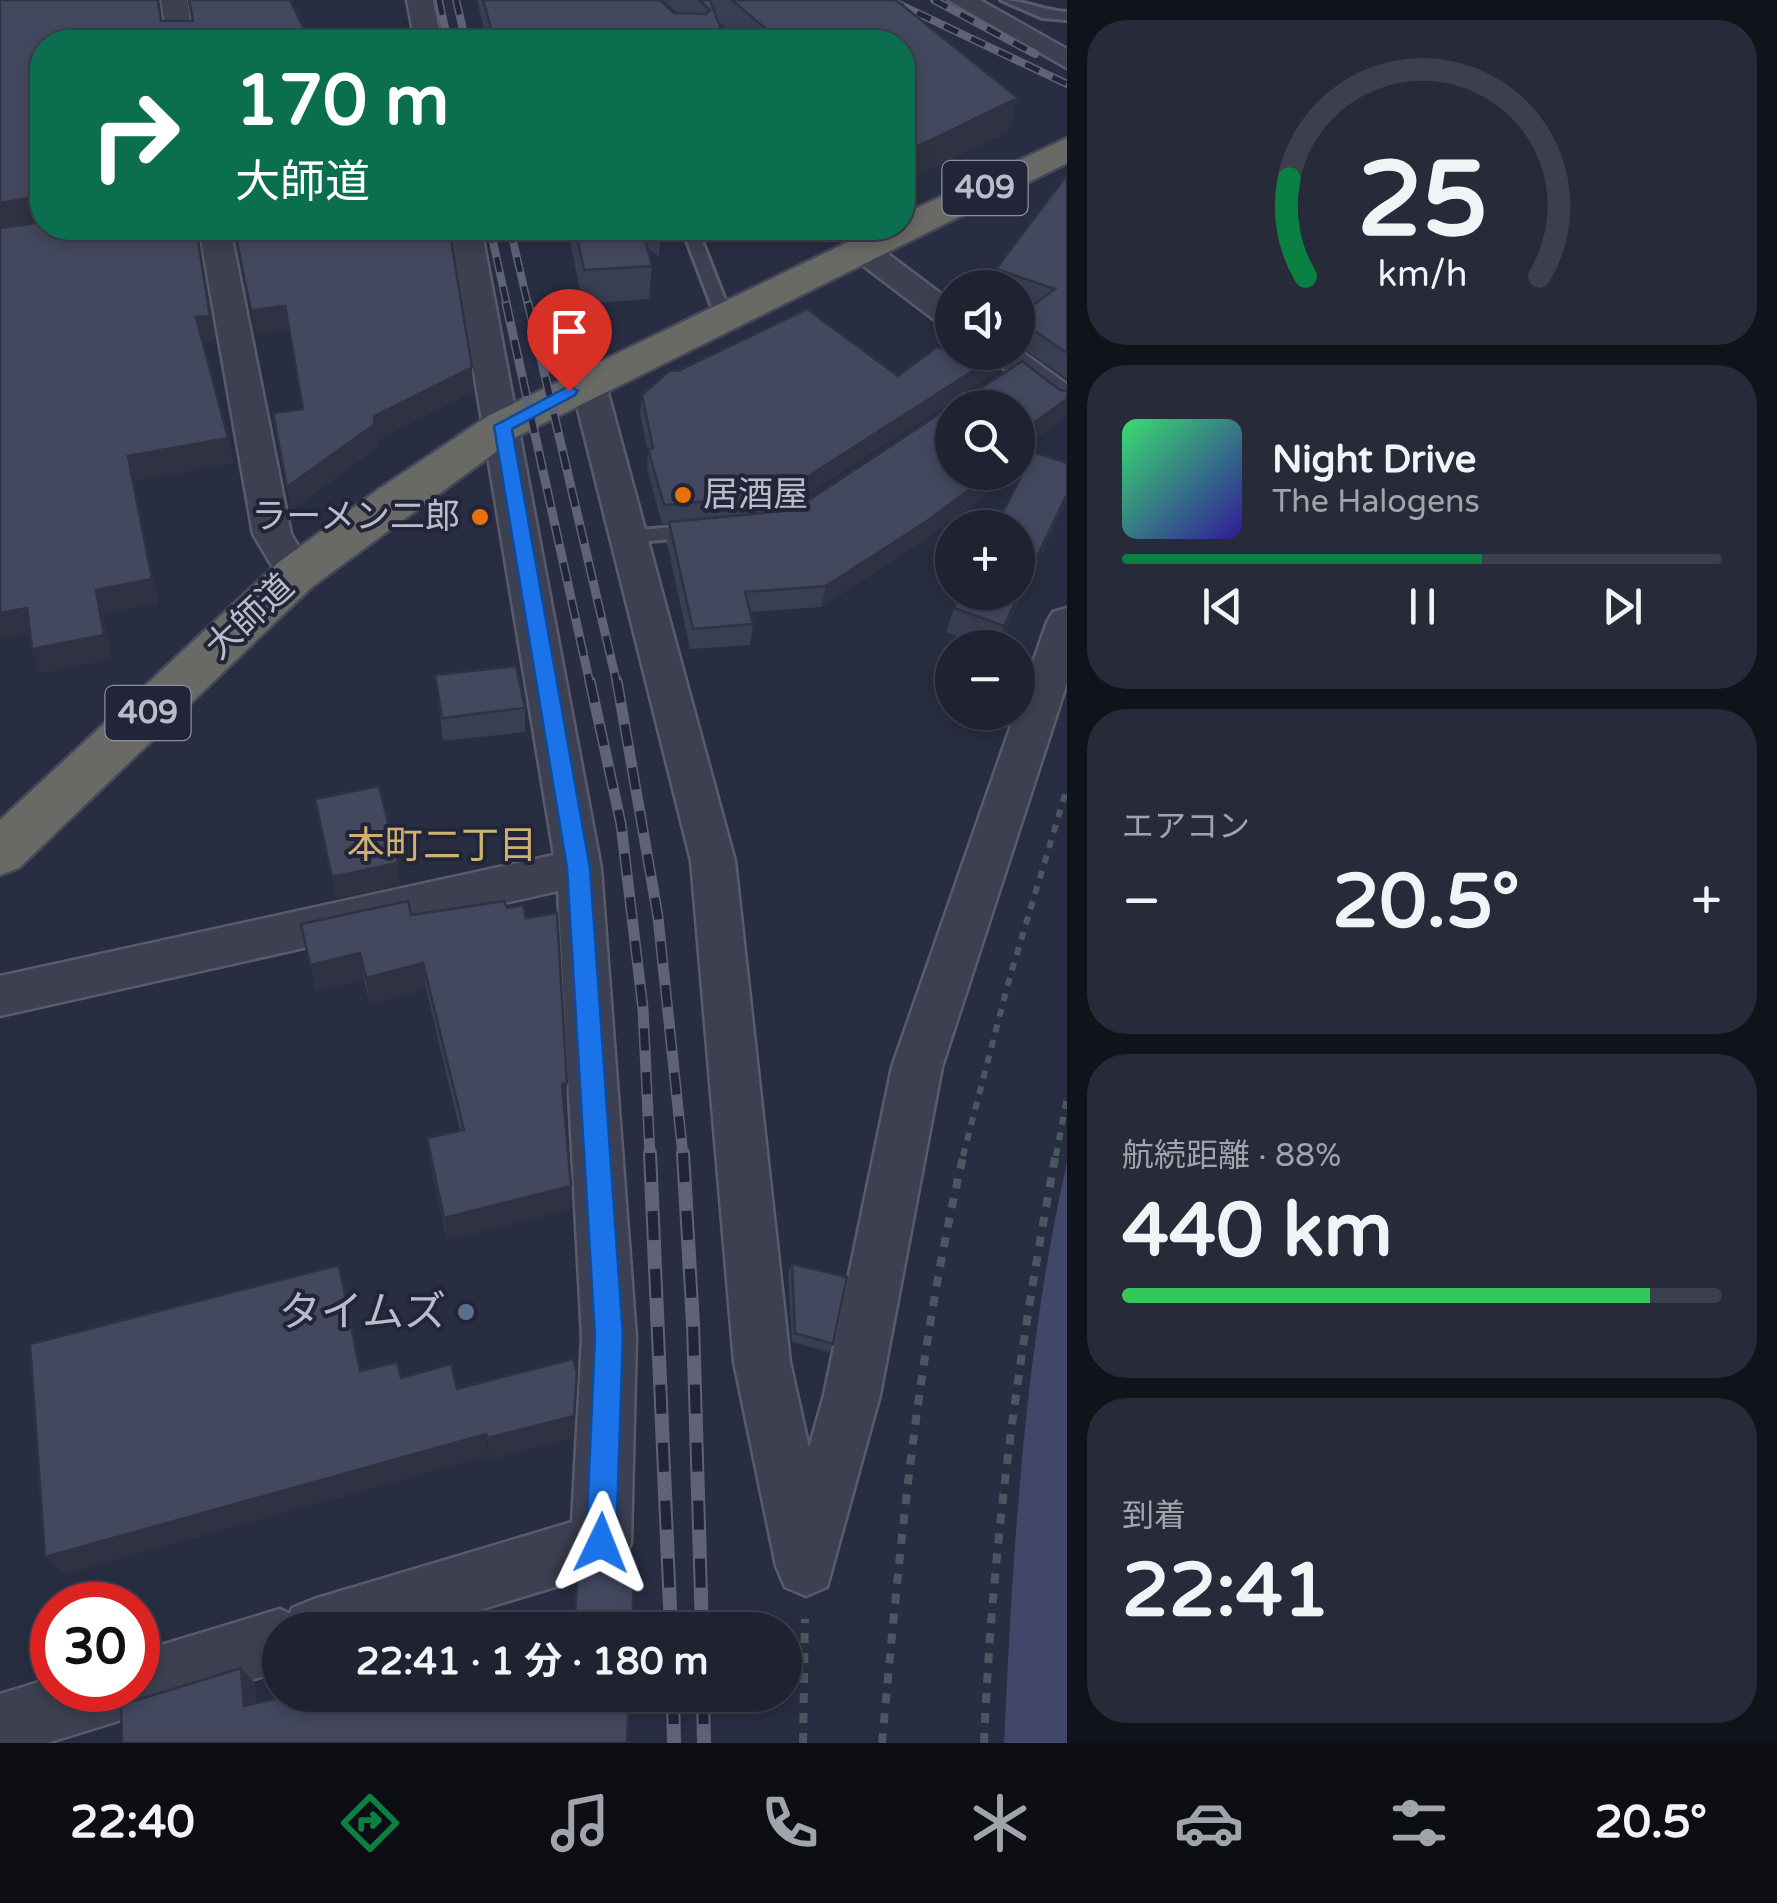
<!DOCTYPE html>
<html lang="ja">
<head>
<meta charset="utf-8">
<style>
	body { margin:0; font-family:"Varela Round","Noto Sans JP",sans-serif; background:#272a39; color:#f1f3f6; height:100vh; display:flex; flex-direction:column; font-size:38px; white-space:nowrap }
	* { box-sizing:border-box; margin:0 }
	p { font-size:32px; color:#a1a4ab }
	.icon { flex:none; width:55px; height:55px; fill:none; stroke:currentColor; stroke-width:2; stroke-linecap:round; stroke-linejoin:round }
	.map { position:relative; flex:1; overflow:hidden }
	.details { display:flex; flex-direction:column; gap:20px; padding:20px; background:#11131b; width:710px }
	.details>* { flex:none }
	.guide { position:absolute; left:30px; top:30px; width:885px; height:210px; border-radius:40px; box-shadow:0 5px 15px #0003,0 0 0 2px #3c3f4d; background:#0b6e4f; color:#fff; overflow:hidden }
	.buttons { position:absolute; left:935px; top:270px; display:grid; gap:20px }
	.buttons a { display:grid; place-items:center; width:100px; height:100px; border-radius:50%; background:#1f2231; box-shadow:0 5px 15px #0003,0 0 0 2px #3c3f4d; font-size:50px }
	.speed { position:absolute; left:30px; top:1582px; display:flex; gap:20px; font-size:50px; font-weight:700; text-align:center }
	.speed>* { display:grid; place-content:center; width:130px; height:130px; border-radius:50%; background:#1f2231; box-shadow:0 5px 15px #0003,0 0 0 2px #3c3f4d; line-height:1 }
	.speed .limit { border:15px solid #d22; background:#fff; color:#111 }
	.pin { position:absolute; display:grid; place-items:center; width:85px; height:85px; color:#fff; margin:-102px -42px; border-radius:50% 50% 50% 0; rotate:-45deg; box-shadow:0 0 10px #0007 }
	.pin .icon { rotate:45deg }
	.me { position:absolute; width:110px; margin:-55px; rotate:2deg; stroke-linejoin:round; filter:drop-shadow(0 0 8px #0008) }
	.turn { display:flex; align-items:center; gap:35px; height:210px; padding:0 40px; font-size:45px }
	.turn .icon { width:130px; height:130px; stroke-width:2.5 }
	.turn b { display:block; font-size:70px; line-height:85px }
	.big { font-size:75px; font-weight:700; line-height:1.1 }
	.details .widget { flex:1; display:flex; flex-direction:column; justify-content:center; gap:15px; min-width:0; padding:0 35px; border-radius:40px; background:#272a39 }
	.details .dial { align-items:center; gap:0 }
	.dial svg { height:260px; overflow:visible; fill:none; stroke:#3c3f4d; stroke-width:7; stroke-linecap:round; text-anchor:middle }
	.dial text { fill:#f1f3f6; stroke:none }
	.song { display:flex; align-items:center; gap:30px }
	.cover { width:120px; height:120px; border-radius:15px; background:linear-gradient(135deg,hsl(140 70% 55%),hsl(250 70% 35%)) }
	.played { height:10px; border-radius:5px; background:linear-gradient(90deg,#0b8043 60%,#3c3f4d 60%) }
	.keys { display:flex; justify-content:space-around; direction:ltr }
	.heat { display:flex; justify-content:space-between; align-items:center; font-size:55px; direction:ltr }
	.charge { height:15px; border-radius:8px; background:linear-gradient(90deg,#34c759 88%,#3c3f4d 0) }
	.trip { position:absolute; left:262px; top:1612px; width:540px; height:100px; border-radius:50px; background:#1f2231; box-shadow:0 5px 15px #0003,0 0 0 2px #3c3f4d; font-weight:700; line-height:100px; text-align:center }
	.tab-bar { display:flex; height:160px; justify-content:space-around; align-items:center; background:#0c0e14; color:#a1a4ab }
	.tab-bar .icon { width:70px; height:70px }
	.tab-bar .active { color:#0b8043 }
	.tab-bar b { font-size:45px; color:#f1f3f6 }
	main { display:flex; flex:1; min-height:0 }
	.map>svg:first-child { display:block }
	.water { fill:#404769 }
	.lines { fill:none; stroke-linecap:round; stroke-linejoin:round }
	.service-casing { stroke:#585b6c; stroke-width:6 }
	.minor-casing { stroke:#585b6c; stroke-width:5 }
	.trunk-casing { stroke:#454859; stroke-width:5 }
	.path-far1 { stroke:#49575f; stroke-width:6; stroke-dasharray:8 8; stroke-linecap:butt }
	.path { stroke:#49575f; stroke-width:8; stroke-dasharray:10 10; stroke-linecap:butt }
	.service { fill:#3d4051; fill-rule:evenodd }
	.minor { fill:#3d4051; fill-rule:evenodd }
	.trunk { fill:#696966; fill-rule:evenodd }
	.rail-far3-casing { stroke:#606378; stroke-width:8 }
	.rail-far2-casing { stroke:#606378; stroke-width:9 }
	.rail-far1-casing { stroke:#606378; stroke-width:11 }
	.rail-casing { stroke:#606378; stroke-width:14 }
	.rail-far3 { stroke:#222537; stroke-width:5; stroke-dasharray:15; stroke-linecap:butt }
	.rail-far2 { stroke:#222537; stroke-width:6; stroke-dasharray:19; stroke-linecap:butt }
	.rail-far1 { stroke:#222537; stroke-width:8; stroke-dasharray:22; stroke-linecap:butt }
	.rail { stroke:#222537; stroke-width:10; stroke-dasharray:29; stroke-linecap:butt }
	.wall { fill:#3a3e52; fill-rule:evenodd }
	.shaded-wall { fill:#2f3242 }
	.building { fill:#43485f; stroke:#2f3242; stroke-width:2.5 }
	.route { fill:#1a73e8; stroke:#114b97; stroke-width:2.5 }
	.food-dot { fill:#e8710a; stroke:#222537; stroke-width:4 }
	.service-dot { fill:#5c6f8a; stroke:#222537; stroke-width:4 }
	.labels { text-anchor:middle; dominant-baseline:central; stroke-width:8; stroke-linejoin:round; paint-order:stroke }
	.shield { fill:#222537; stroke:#8c8f9f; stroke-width:2.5 }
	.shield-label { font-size:32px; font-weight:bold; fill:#babccb }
	.poi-label { font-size:35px; fill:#babccb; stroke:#222537; text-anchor:start }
	.street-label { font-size:35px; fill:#babccb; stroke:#222537 }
	.neighbourhood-label { font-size:38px; fill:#cfb271; stroke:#222537 }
	.near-poi-label { font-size:42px; fill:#babccb; stroke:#222537; text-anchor:end }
</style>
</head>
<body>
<main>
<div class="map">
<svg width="1067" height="1743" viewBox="0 0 1067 1743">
	<rect width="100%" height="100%" fill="#292d41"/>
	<path class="water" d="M1067 1162V1743H1004C1013 1548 1024 1353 1067 1162Z"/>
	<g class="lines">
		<g class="service-casing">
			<g id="service">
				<path d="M1001 0C1025 0 1044 11 1067 12V20L1042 18Z"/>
				<path d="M682 228H697L731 315 729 319 723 320 715 315Z"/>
				<path d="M698 525 707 531 705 536 628 543 619 537 628 531Z"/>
			</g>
		</g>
		<g class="minor-casing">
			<g id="minor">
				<path d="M161 0H187L194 42H168Z"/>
				<path d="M407 0H433L441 42H415Z"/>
				<path d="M948 0H980L1067 49V68Z"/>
				<path d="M199 228H230L291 534 315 574 310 583 296 587 282 583 253 534Z"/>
				<path d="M450 228H481L601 868 636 1337 631 1543 622 1564 601 1573 414 1630H280V1671L47 1743H0V1694L52 1678V1690H138V1652L280 1609 290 1614 292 1608 314 1599 572 1522 582 1337 558 891 0 1016V976L554 855Z"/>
				<path d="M860 239 871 241 952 302V327L940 324 849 255 844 248 849 241Z"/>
				<path d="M1018 349 1067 384V411L1055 408 982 352H1018Z"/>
				<path d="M588 371 600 374 605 382 735 861 790 1362 809 1448 824 1395 892 1067 1047 622 1053 612 1067 608V683L942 1067 880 1395 827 1587 806 1596 785 1587 776 1566 734 1362 691 861 571 382 576 374Z"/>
			</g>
		</g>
		<g class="trunk-casing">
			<path id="trunk" d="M1067 138V163L518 436 313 586 19 868 0 875V820L279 562 379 489 488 416 877 228H902V215Z"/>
		</g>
		<g class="path-far1">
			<path d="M963 1156 1009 980 1067 788"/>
			<path d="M1056 1156 1067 1097"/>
		</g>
		<g class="path">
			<path d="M803 1743 805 1619"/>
			<path d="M882 1743C900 1546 918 1346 964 1153"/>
			<path d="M984 1743C992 1544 1019 1349 1056 1153"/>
		</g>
		<use href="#service" class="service"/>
		<use href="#minor" class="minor"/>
		<use href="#trunk" class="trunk"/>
		<g class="rail-far3-casing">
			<g id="rail-far3">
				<path d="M439 0 448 42"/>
				<path d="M456 0 466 42"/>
				<path d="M890 0 1067 84"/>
				<path d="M934 0 1035 54"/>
				<path d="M490 228 507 305"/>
				<path d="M510 228 528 305"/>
			</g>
		</g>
		<g class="rail-far2-casing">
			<g id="rail-far2">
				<path d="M506 303 590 684"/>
				<path d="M528 303 617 684"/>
			</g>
		</g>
		<g class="rail-far1-casing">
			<g id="rail-far1">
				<path d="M590 681 621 824 643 1009 650 1156"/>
				<path d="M617 681 658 917 683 1156"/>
			</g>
		</g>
		<g class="rail-casing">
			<g id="rail">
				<path d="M650 1153 671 1630"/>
				<path d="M683 1153 693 1324 702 1630"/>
				<path d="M673 1695 674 1743"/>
				<path d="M703 1695 704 1743"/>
			</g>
		</g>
		<use href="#rail-far3" class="rail-far3"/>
		<use href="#rail-far2" class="rail-far2"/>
		<use href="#rail-far1" class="rail-far1"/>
		<use href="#rail" class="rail"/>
	</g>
	<g class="wall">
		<path d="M0 0H159L162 21 310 42H42V221L196 228 215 340 202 342 228 438 233 463 134 481 158 603 103 614 111 659 41 673 32 649 30 633 0 639Z"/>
		<path d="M477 0H660L674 13H677L663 0H896L1009 131 902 183V42H741L718 22 726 42H487Z"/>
		<path d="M1067 175V379L1020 346H1018V316L1033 305 1018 300V288H991L996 269Z"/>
		<path d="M567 228H661L659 256 647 248 652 266 649 299 583 304Z"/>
		<path d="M999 370 968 390 1067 391V416L1018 450 952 472 1014 473 921 542 821 607 750 612 753 624 750 645 690 649 667 543 669 524H662L647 468 648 452 640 414 642 395 898 376ZM960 396 959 401 794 510 780 511Z"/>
		<path d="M1067 463V500L997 648H991L946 632 954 608Z"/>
		<path d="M435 675 525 708V732L443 741Z"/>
		<path d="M411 915 566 1108H564L570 1209 447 1240 430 1161 427 1138 460 1131 426 989 370 1004 364 980 315 991Z"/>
		<path d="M792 1264 833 1344 829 1352 792 1342 788 1273Z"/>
	</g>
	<g class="shaded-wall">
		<path d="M1018 98 1009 131 902 183V171L906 152Z"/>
		<path d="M35 197 41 221 0 228V203Z"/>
		<path d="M196 228 215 340 201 342 196 317Z"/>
		<path d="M285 306 288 330 255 335 251 310Z"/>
		<path d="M1002 352H1005L999 370 776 514 779 495Z"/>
		<path d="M472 367 473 392 377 441V448L291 511 287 487 374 416Z"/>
		<path d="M1067 399V416L1018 450V434Z"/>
		<path d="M228 438 233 463 134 481 158 603 103 614 111 659 41 673 32 649 96 590 128 456Z"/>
		<path d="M993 472H1015L921 542 821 607 826 586Z"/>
		<path d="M1067 494V500L997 648 1004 626Z"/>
		<path d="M27 608 35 632 0 639V613Z"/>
		<path d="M398 863 400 885 336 899 332 877Z"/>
		<path d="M360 953 364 980 315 991 310 965Z"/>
		<path d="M423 963 426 989 370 1004 366 978Z"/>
		<path d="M567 1083 566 1108 561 1109 562 1084Z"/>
		<path d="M571 1186 570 1209 447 1240 444 1218Z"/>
		<path d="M339 1265 346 1291 367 1395 360 1371Z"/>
		<path d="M574 1416 573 1438 489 1460 487 1438Z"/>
		<path d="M486 1434 488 1456 65 1574 45 1557Z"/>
		<path d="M241 1668 255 1683 258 1718 244 1706Z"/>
	</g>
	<g class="building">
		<path d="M0 0H158L161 21H193L189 0H290L310 42H42V197H35L0 203Z"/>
		<path d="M483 0H660L674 13 706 14 710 10 699 0H710L726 42H495Z"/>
		<path d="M732 0H896L1018 98 906 152 902 148V42H781Z"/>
		<path d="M1067 175V353L1026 325 1018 326V316L1055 289 996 269Z"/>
		<path d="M42 222V228H196L210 316 196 317 228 438 128 456 152 579 96 590 104 635 32 649 27 608 0 613V228Z"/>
		<path d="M234 228H449L472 367 374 416 375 424 287 487 273 413 303 409 285 306 251 310Z"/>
		<path d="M575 228H642L652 266 584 270Z"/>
		<path d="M807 309 898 376 937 347 963 356 968 352H1002L779 495 664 505 648 449 653 448 642 395 669 371 680 370Z"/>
		<path d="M1022 361 1060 390 1067 391V399L1018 434V408H952V472H993L927 521 826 586 745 592 753 624 693 629 669 522 794 510 960 400 961 391 978 390Z"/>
		<path d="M1033 452 1067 463V494L1004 626 954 608 962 592H1018V528H995Z"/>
		<path d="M516 666 525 708 442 718 435 675Z"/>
		<path d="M379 786 398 863 332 877 315 799Z"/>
		<path d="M408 901 411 915 504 901 507 908 523 905 526 918 557 913 567 1083 562 1084 571 1186 444 1218 427 1138 464 1130 423 963 366 978 360 953 310 965 301 924Z"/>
		<path d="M792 1264 847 1277 833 1344 795 1333Z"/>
		<path d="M339 1265 360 1371 397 1362 401 1378 451 1364 457 1389 573 1359 577 1372 574 1416 487 1438 486 1434 45 1557 30 1344Z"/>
		<path d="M578 1568 634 1573 632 1630H574Z"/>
		<path d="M241 1668 244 1706 292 1695H629L627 1743H122L121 1705Z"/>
	</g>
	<path class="route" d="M569 386 578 391 575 395 512 429 590 868 623 1336 616 1543 612 1554 601 1558 590 1554 586 1543 595 1336 567 868 494 426Z"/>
	<g class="food-dot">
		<circle cx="683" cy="495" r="10"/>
		<circle cx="480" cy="517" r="10"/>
	</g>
	<circle class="service-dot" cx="466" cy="1312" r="10"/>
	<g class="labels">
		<g class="shield">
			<rect x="942.5" y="161" width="85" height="54" rx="8"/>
			<rect x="105.5" y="686" width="85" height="54" rx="8"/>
		</g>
		<g class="shield-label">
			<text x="985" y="188">409</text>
			<text x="148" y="713">409</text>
		</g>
		<g class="poi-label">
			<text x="703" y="495">居酒屋</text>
			<text x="460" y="517" text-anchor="end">ラーメン二郎</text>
		</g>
		<g class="street-label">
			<text transform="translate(250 617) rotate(-43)">大師道</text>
		</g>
		<g class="neighbourhood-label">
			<text x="442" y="846">本町二丁目</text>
		</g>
		<g class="near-poi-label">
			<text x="446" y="1312">タイムズ</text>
		</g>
	</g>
</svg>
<div class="buttons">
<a><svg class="icon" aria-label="sound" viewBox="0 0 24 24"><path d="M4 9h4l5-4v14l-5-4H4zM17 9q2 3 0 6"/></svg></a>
<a><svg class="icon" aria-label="search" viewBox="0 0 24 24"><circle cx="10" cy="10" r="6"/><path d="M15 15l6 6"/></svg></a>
<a>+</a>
<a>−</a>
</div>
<div class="speed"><div class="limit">30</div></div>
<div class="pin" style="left:569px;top:391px;background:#d93025"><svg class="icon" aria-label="arrive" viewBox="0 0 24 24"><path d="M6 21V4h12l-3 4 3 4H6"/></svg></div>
<svg class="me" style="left:601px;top:1543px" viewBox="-20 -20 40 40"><path d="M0-17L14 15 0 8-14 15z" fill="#1a73e8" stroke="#fff" stroke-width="4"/></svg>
<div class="trip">22:41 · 1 分 · 180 m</div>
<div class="guide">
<div class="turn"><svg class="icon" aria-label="right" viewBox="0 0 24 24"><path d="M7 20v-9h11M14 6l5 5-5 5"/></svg><div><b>170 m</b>大師道</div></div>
</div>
</div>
<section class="details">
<div class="widget dial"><svg viewBox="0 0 100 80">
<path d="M14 69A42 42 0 1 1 86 69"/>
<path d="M14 69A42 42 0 0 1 9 39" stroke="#0b8043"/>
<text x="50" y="56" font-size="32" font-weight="700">25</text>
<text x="50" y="72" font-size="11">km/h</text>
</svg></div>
<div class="widget">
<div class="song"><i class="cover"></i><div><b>Night Drive</b><p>The Halogens</p></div></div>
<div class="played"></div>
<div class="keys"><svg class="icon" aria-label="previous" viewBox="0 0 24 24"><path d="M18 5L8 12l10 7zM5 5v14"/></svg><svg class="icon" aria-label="pause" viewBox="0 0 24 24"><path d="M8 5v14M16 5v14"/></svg><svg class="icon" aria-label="next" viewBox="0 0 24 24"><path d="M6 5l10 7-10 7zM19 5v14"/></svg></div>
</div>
<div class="widget"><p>エアコン</p>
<div class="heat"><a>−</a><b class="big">20.5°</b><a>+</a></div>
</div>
<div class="widget"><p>航続距離 · 88%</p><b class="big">440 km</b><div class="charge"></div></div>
<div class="widget"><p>到着</p><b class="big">22:41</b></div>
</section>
</main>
<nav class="tab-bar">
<b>22:40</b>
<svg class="icon active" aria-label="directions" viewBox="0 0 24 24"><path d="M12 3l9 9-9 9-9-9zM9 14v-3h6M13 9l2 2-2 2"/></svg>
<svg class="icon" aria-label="music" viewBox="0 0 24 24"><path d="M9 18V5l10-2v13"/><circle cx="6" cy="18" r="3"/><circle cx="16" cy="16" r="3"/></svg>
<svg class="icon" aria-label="phone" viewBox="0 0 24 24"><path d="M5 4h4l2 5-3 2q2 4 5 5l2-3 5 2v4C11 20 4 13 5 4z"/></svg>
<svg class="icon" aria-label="climate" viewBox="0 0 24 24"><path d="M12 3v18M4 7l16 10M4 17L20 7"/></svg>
<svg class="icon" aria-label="car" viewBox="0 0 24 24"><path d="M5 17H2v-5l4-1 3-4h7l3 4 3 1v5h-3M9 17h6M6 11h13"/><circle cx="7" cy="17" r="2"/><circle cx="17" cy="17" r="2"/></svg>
<svg class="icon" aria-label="filters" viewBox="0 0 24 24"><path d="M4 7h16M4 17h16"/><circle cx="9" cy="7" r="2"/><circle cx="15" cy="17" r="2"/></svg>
<b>20.5°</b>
</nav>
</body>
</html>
